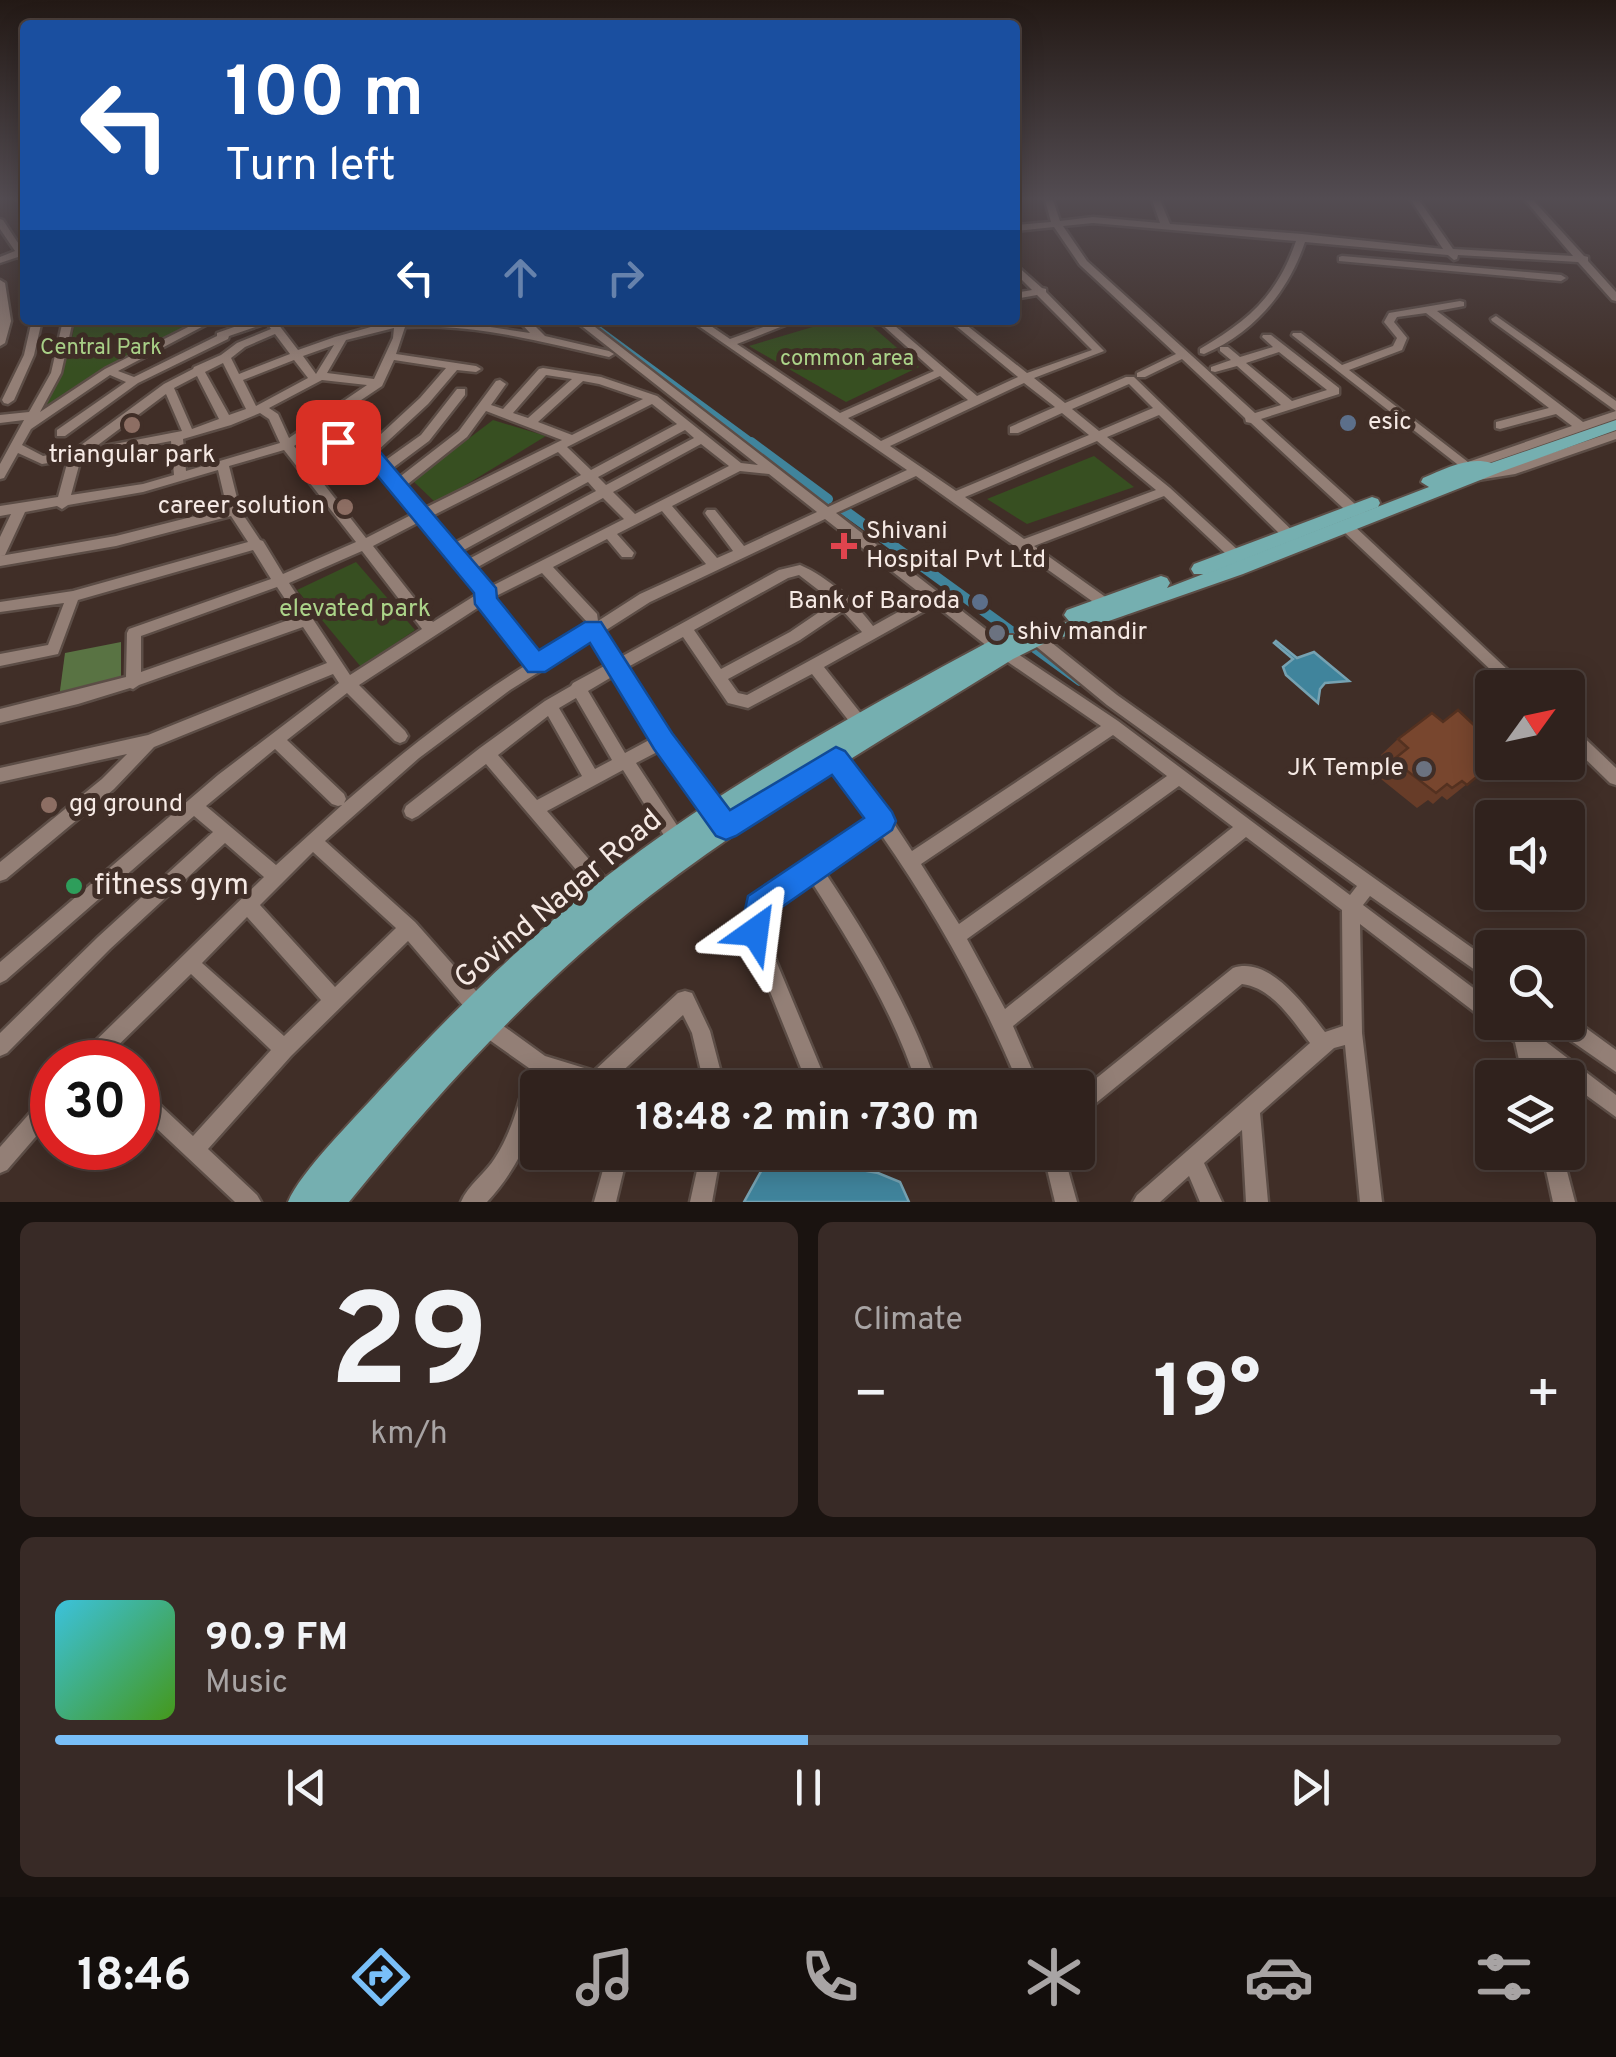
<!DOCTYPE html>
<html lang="en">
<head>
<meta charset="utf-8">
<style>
	body { margin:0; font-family:Overpass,sans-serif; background:#382a26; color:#f1f3f6; height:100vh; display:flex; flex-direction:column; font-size:38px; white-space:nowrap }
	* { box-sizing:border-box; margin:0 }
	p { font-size:32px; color:#a8a4a4 }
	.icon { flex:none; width:55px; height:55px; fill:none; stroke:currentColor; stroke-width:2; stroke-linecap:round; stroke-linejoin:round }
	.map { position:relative; height:1202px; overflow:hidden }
	.panel { display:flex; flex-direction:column; gap:20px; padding:20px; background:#1a1310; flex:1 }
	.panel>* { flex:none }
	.banner { position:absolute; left:20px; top:20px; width:1000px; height:305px; border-radius:10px; box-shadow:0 5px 25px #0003,0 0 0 2px #4b3f3b; background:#1a4fa0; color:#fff; overflow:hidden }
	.needle { width:65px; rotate:57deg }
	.tools { position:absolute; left:1475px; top:670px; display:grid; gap:20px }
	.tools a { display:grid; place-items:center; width:110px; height:110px; border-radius:10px; background:#30221d; box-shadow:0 5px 25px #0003,0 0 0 2px #4b3f3b; font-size:50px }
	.speed { position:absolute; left:30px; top:1040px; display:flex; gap:20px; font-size:50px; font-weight:700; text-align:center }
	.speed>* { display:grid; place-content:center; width:130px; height:130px; border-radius:50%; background:#30221d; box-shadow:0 5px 25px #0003,0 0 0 2px #4b3f3b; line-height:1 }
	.speed .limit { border:15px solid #d22; background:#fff; color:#111 }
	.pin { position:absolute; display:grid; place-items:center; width:85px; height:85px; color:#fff; margin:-42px; border-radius:20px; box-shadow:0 5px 15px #0006 }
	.me { position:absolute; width:110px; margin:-55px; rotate:31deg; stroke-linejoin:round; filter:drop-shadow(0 0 8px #0008) }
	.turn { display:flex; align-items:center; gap:35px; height:210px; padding:0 40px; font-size:45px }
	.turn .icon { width:130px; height:130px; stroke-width:2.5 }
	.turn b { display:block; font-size:70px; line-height:85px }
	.lanes { display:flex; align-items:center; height:95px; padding:0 40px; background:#0003; justify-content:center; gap:50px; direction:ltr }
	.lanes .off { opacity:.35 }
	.big { font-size:75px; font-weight:700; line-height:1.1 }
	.panel .widget { flex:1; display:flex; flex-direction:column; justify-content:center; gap:15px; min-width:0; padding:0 35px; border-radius:15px; background:#382a26 }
	.panel .dial { align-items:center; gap:0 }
	.dial b { font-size:130px; line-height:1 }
	.song { display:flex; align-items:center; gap:30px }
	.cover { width:120px; height:120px; border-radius:15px; background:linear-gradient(135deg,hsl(190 70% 55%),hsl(100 70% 35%)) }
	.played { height:10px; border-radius:5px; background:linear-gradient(90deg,#79bff8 50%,#4b3f3b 50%) }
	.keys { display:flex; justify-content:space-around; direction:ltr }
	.heat { display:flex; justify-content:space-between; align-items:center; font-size:55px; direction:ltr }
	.panel .tiles { flex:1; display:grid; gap:20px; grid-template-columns:1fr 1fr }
	.widget:last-child { grid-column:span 2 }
	.trip { position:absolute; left:520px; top:1070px; width:575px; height:100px; border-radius:10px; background:#30221d; box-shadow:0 5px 25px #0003,0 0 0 2px #4b3f3b; font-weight:700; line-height:100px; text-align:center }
	.dock { display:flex; height:160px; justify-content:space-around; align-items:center; background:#130e0c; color:#a8a4a4 }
	.dock .icon { width:70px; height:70px }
	.dock .selected { color:#79bff8 }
	.dock b { font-size:45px; color:#f1f3f6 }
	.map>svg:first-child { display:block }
	.green { fill:#374f21 }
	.forest { fill:#597343 }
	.water { fill:#40849c; stroke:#76a2b2; stroke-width:2.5 }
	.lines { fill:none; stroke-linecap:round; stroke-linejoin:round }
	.canal-far1 { stroke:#40849c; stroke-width:8 }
	.canal { stroke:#40849c; stroke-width:10 }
	.minor-casing { stroke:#5c4d46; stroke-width:5 }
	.major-casing { stroke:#5c4d46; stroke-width:4 }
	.minor { fill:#937f76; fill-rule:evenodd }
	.major { fill:#75afb0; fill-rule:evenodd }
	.wall { fill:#673c28 }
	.building { fill:#78462e; stroke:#543120; stroke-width:2.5 }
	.route { fill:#1a73e8; stroke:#114b97; stroke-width:2.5 }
	.service-dot { fill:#5c6f8a; stroke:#402e27; stroke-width:4 }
	.education-dot { fill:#8d6e63; stroke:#402e27; stroke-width:4 }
	.health-dot { fill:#e0444e; stroke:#402e27; stroke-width:4 }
	.worship-dot { fill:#6b7280; stroke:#402e27; stroke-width:4 }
	.leisure-dot { fill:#2e9e5b; stroke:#402e27; stroke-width:4 }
	.labels { text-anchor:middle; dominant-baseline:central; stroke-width:10; stroke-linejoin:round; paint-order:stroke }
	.far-park-label { font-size:22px; fill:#abd389; stroke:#402e27 }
	.poi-label { font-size:25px; fill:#f5e9e4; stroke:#402e27; text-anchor:start }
	.park-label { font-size:25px; fill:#abd389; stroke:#402e27 }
	.near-poi-label { font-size:30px; fill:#f5e9e4; stroke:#402e27; text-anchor:start }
	.near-street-label { font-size:30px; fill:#f5e9e4; stroke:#402e27 }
</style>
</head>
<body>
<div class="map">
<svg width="1616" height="1202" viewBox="0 0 1616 1202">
	<rect width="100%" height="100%" fill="#402e27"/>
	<g class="green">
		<path d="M75 320H208L43 409C60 380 71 353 75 320Z"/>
		<path d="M836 320H865L919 367 846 402 749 346Z"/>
		<path d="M493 420 546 436 436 503 413 481Z"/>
		<path d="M1094 456 1134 487 1027 524 987 499Z"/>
		<path d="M356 562 415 630 361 667 297 590Z"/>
	</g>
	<path class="forest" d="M121 642V680L59 698 65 653Z"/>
	<g class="water">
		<path d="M1276 641 1297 658 1314 652 1349 681 1325 683 1320 689 1318 703 1286 675 1283 667 1293 659 1274 643Z"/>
		<path d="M783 1156 878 1173 900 1182 909 1202H744L765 1164Z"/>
	</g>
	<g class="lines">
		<path class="canal-far1" d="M585 320 755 445"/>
		<g class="canal">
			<path d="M751 442 828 499"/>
			<path d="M840 507 1080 681"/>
		</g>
		<g class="minor-casing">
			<g id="minor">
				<path d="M17 200H25V206Z"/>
				<path d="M1045 200H1053L1060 221 1093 217 1160 223 1152 200H1160L1170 224 1302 234 1443 249 1411 200H1419L1453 249 1573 256 1525 200H1533L1584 256 1588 257V261L1616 292V301L1612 300 1578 262 1458 255 1457 259 1454 260 1448 255 1305 242C1288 292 1254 333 1204 354L1200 353V349C1249 320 1277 296 1296 241L1093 223 1063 226 1087 261 1255 413 1281 405 1237 366 1215 372 1211 371V367L1231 360 1220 351V347H1228L1240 357 1273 347 1262 337 1263 335H1271L1339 388V394L1261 419 1366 514 1367 517 1366 520H1356L1251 423 1246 422 1245 418 1182 359 1145 377H1137V373L1176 354 1080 265 1054 227 1015 231V225L1051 222ZM1279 352 1327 390 1292 401 1246 363Z"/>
				<path d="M0 219 3 220 22 249 25 248V263L18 257 0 263V257L15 251 0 229Z"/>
				<path d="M1342 256 1561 275 1566 278 1561 281 1339 261V257Z"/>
				<path d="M1015 264 1042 288 1046 289V292L1104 351 1034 378 1065 403 1126 377H1134L1301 539 1303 542 1301 545H1291L1159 415 1107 437 1170 488 1252 563 1245 568 1240 567 1164 496 1034 546 1118 606 1120 610 1118 614 1113 616 916 476 836 513 1002 642 1004 646 1002 650H1012L1118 721 1350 895 1357 886 1107 705 1032 643 1030 639 1032 635H1042L1117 695 1492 962V982L1370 896 1363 905 1492 1002V1022L1485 1020 1360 924 1362 1033 1382 1202H1360L1345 1045 1334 1048 1260 1113 1268 1202H1246L1242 1130 1204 1163 1222 1202H1200L1189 1176 1160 1202H1133L1137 1195 1310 1043C1292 1020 1273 988 1242 984L1085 1112 1078 1115V1093L1233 968C1270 955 1306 1008 1325 1032L1343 1026 1342 910 1246 837 1013 1026 1040 1088H1020C983 997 936 913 880 833L824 871C870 940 911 1009 938 1088H918C894 1012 853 947 811 881L763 916 764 932 829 1088H809L746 932 745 915 752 901 871 820 830 764 828 759 830 754 836 752 842 754 889 816 912 851 1101 726 1002 658 1000 654 1002 650H992L935 605 824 667 866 720 869 725 866 730 861 732 856 730 812 674 748 708 728 703 683 637 626 668 668 736 726 817 724 822 718 825 712 822 661 750 636 763 682 833 684 839 682 845 676 847 670 845 623 770 547 811 613 887 616 893 613 899 607 902 601 899 486 764 418 816 412 819 406 816 404 811 406 806 480 748 545 701 571 686 573 683 608 664 592 639 510 690 419 758 325 841 415 922 485 1001 495 1020 545 1056 594 1071 678 993 685 991 692 993 710 1031 725 1088H705L692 1033 683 1015 615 1078 622 1081 625 1088H583L546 1076 543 1088H538C538 1129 515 1172 487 1202H461C468 1185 486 1173 495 1158 513 1130 520 1099 529 1068L481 1034 471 1015 408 941 291 1056 208 1149 257 1195 261 1202H235L138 1111V1088L145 1091 193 1136 271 1050 191 974 101 1062H84L82 1058 85 1051 264 877 225 843 110 949 7 1053 0 1056V1033L98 937 213 832 194 816 6 980 0 983V962L218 775 339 683 333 674 154 747 114 789 6 879 0 881V862L102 779 127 754 0 782V768L148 735 327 663 303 627 139 685 133 689 130 688 78 704 0 723V709L126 677 127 633 129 629 271 579 253 550 78 600 58 654 0 666V654L48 645 64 603 0 612V602L73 591 248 542 231 516 116 546 0 566V556L116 536 227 508 218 470 143 492 68 505 62 509 57 506 25 512 5 555 0 556V537L11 514 0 516V506L58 497 68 460 42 464 18 453 4 478 0 479V464L24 420 0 423V415L29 412 51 373 63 320H73L61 373 40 412 105 369 202 320H215L118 371 134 377 217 336V333L254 320H275L298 350 335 337 396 320 451 321 530 333 518 320H529L545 336 609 351 614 354 609 357C542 342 474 323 405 327L396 354 476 366 481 369 476 372 457 370 428 404 376 452 383 462 421 435 457 389H465V395L429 441 390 470 397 479 459 431 496 381 500 380 506 384 491 405 503 409 539 369 543 368 601 377 657 396 741 463 758 465 574 320H586L828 507 907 470 690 320H702L730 339 783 320H798L737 344 840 413 934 371 877 320H888L977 396 1018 377 949 320H960L1027 373 1092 350 1037 295 1015 299V293L1032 290 1015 273ZM267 323 271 329 237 343 221 355 194 367 193 369 164 384 73 451 43 456 22 445 31 429 110 375 126 382 57 430V436H65L138 383 228 339 229 336ZM394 328 393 338 374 379 327 373 346 340ZM275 334 290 354 239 374 231 358 245 347ZM334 345 316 374 303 356ZM294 360 308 378 256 406 243 380ZM394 360 446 368 420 398 367 447 315 431 382 386ZM223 363 246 409 229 415 205 372ZM546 375 572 379 528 418 513 413ZM197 376 219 419 192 429 174 388ZM940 376 968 400 881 441 848 418ZM322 380 367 385 289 438 278 414 269 408ZM583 381 599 384 643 399 572 435 538 422ZM1024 383 1055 407 1010 427V433H1018L1062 413 1089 435 956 491 890 446ZM1129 384 1153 408 1099 431 1072 409ZM166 394 182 431 94 448ZM652 404 677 424 591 470 567 447ZM486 411 562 440 423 509 404 487 467 437ZM260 413 269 419 280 443 186 471 183 439 231 425ZM685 430 694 438 606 485 598 477ZM307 437 365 455 413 514 366 538 294 446ZM171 441 174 475 143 484 71 495 81 458ZM1097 441 1156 490 1024 539 965 497ZM701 444 729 466 635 514 613 492ZM284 450 356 542 283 574 263 541 260 540 240 510 229 466ZM558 452 581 475 453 544 430 517ZM740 471 769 474 817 512 744 546 715 510H707L705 513 707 516 733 551 717 558 672 506ZM588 482 596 491 467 560 460 552ZM603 498 624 519 490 587 474 569ZM662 511 706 564 640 594 598 621 597 614 553 567 607 539 622 557H632L634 553 617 534ZM825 519 925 597 873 626C855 602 828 577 800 565L779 570 619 658 603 632 650 602ZM419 522 479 593 433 622 373 546ZM362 551 422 629 350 675 289 583ZM542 573 587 622 594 623 539 657 492 598ZM799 575 834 602 790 632 721 669 694 630 788 578ZM277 587 297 617 141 672V636ZM482 605 528 664C462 705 402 753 344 803L346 799 344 794 287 740 347 693 395 741 400 743 405 741 408 736 405 731 359 685ZM843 611 862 632 747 695 738 693 728 679 800 640ZM615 675 653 738 625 753 588 691ZM576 698 612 760 595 769 559 708ZM548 716 582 776 537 800 498 755ZM1113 735 1167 776 959 924 921 864ZM275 749 332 804 338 806 342 805 276 865 206 806ZM1179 786 1233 827 1005 1009 967 939ZM313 852 396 928 335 987 260 905ZM247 917 321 1000 284 1036 202 963Z"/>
				<path d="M0 280 5 283 11 321 5 343 0 346Z"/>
				<path d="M1460 301 1464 302V306L1437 311 1583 422 1616 411V419L1466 471 1292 335 1293 333H1301L1342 365 1393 346 1397 338 1384 322 1389 313ZM1426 313 1549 408 1496 422V428L1500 429 1556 414 1572 426 1468 462 1349 370 1402 350 1407 338 1394 322 1397 317Z"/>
				<path d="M1496 316 1616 401V411L1492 321 1491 319Z"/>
				<path d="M32 320H42L34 355 14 400 8 404 4 403 2 400 24 355Z"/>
				<path d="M1616 431V439L1515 474 1478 480 1472 476 1478 472 1510 467Z"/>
				<path d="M1346 521 1351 523 1527 688H1510L1341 529 1340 526 1341 523Z"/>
				<path d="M1568 725 1573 727 1616 768V785L1610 783 1568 742Z"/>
				<path d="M1568 1015 1616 1050V1072L1554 1029 1552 1022H1568Z"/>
				<path d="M1495 1022H1520L1616 1095V1117L1568 1082V1078H1561L1538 1060 1543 1078H1523L1515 1042 1497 1029Z"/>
				<path d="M52 1093V1118L7 1170 0 1173V1147L45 1096Z"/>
				<path d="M608 1152H628L616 1202H594Z"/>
				<path d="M701 1152H721L712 1202H690Z"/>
				<path d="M1043 1152H1063L1077 1202H1055Z"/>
				<path d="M1542 1152H1562L1575 1202H1553Z"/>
			</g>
		</g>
		<g class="major-casing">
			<g id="major">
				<path d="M1616 420V430L1503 471 1243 574 1043 644 1013 659C891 735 765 807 651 895 537 983 440 1090 349 1202H288C300 1172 356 1117 379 1091 455 1009 534 930 624 863 741 775 872 705 1001 635H1013L1015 641 1069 621 1064 615 1067 610 1161 576 1167 578 1170 583 1167 588 1429 487 1421 482 1423 478C1445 469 1468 456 1491 463Z"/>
				<path d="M1372 497 1378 499 1380 503 1378 507 1206 574H1194L1191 569 1194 564Z"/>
			</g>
		</g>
		<use href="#minor" class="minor"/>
		<use href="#major" class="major"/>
	</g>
	<path class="wall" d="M1398 739 1481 751 1478 762 1487 768 1447 800 1442 796 1433 804 1428 800 1417 808 1376 775 1390 763 1381 755Z"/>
	<path class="building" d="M1458 710 1492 742 1481 751 1487 755 1478 762 1487 768 1467 785 1462 781 1452 788 1447 784 1436 793 1393 760 1408 748 1398 739 1432 713 1443 722Z"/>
	<linearGradient id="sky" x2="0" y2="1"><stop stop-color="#231915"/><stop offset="0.54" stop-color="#534c52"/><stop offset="1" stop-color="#534c52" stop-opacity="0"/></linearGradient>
	<rect width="1616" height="368" fill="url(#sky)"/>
	<path class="route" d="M338 436 376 447 496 588 497 598 539 650 585 622H601L672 733 730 810 836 747 845 751 892 812 896 821 892 830 772 914 765 942 755 947 744 942 740 932 748 896 864 818 832 775 736 836 726 840 716 836 654 749 590 643 545 672H528L475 604 474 593 362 457 331 447V438Z"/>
	<g class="service-dot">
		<circle cx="1348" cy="423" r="10"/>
		<circle cx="980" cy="602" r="10"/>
	</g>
	<g class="education-dot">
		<circle cx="132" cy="425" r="10"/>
		<circle cx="345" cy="507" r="10"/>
		<circle cx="49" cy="805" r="10"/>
	</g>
	<path class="health-dot" d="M839 531h10v10h10v10h-10v10h-10v-10h-10v-10h10z"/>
	<g class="worship-dot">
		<circle cx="997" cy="633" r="10"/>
		<circle cx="1424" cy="769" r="10"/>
	</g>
	<circle class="leisure-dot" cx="74" cy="886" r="10"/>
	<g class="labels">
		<g class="far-park-label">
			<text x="101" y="348">Central Park</text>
			<text x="847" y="359">common area</text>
		</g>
		<g class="poi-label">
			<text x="1368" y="423">esic</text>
			<text x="132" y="456" text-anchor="middle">triangular park</text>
			<text x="325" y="507" text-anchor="end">career solution</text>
			<text x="866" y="532">Shivani<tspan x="866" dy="29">Hospital Pvt Ltd</tspan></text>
			<text x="960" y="602" text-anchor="end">Bank of Baroda</text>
			<text x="1017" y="633">shiv mandir</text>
			<text x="1404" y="769" text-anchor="end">JK Temple</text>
			<text x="69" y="805">gg ground</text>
		</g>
		<g class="park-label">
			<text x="355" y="610">elevated park</text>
		</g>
		<g class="near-poi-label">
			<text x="94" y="886">fitness gym</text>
		</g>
		<g class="near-street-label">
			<text transform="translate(559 900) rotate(-40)">Govind Nagar Road</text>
		</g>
	</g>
</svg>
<div class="tools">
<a><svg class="needle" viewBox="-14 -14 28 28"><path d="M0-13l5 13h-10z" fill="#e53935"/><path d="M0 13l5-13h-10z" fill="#a8a4a4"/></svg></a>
<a><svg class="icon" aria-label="sound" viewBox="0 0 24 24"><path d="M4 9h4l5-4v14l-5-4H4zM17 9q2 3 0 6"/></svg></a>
<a><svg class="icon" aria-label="search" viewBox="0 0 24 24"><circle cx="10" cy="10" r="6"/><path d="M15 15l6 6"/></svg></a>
<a><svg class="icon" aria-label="layers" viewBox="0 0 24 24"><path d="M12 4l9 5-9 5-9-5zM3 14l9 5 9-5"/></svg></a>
</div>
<div class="speed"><div class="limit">30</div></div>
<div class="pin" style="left:338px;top:442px;background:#d93025"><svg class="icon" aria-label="arrive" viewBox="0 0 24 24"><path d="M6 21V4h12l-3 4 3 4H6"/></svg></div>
<svg class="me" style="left:755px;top:932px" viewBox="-20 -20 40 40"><path d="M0-17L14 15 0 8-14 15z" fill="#1a73e8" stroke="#fff" stroke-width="4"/></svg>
<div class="trip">18:48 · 2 min · 730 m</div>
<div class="banner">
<div class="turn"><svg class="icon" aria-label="left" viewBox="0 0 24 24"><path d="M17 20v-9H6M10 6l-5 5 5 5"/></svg><div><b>100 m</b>Turn left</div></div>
<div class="lanes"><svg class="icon" aria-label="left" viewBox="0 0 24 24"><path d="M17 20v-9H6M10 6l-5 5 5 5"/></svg><svg class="icon off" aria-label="ahead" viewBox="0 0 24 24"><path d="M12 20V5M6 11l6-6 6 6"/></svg><svg class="icon off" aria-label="right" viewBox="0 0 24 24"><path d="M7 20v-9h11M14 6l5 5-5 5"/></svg></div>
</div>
</div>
<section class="panel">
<div class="tiles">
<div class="widget dial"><b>29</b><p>km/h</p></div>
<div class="widget"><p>Climate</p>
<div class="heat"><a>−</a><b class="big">19°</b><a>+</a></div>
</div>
<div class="widget">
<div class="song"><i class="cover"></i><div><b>90.9 FM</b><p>Music</p></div></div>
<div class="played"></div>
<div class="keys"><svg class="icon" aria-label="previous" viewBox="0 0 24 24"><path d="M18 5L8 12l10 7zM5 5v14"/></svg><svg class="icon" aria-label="pause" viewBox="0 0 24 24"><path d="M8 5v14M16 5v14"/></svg><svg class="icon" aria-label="next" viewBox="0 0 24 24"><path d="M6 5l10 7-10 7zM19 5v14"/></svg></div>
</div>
</div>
</section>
<nav class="dock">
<b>18:46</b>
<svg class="icon selected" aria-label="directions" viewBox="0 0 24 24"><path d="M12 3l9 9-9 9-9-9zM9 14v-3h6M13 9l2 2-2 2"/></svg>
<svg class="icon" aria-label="music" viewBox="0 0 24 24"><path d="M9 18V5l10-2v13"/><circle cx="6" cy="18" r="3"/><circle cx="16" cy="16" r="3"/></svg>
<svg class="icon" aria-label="phone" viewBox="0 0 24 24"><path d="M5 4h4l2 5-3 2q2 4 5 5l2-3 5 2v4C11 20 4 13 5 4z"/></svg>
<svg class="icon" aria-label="climate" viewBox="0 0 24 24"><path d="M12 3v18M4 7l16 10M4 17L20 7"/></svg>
<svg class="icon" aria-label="car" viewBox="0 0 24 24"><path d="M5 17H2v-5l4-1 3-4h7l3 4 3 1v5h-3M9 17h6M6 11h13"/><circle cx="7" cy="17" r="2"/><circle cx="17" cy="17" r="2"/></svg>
<svg class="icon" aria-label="filters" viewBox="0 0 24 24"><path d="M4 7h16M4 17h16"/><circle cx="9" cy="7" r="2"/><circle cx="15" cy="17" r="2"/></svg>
</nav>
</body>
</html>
